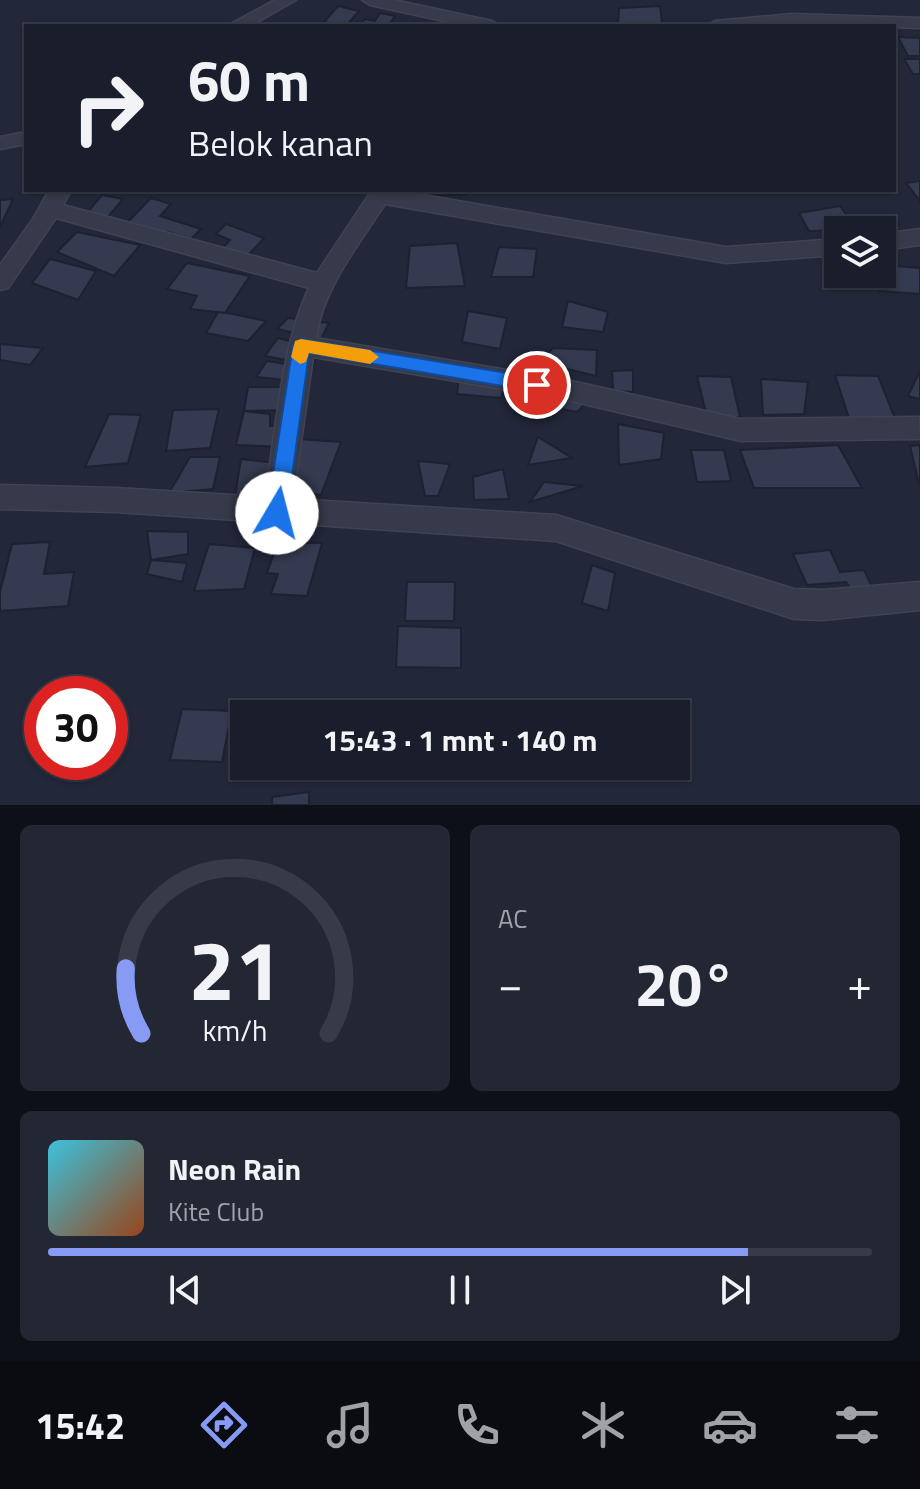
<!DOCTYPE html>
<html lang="id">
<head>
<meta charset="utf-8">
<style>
	body { margin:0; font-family:"Titillium Web",sans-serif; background:#232633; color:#f1f3f6; height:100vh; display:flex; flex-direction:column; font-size:30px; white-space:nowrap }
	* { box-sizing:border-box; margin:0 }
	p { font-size:26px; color:#9fa2a9 }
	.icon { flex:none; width:44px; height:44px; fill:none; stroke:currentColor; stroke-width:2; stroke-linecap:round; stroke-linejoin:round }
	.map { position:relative; height:805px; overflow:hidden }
	.side { display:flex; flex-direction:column; gap:20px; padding:20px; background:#0e1018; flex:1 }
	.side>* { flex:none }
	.hud { position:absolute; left:24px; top:24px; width:872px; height:168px; border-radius:0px; box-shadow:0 2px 6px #0004,0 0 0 2px #383b47; background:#1a1d2b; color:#f1f3f6; overflow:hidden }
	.tools { position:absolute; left:824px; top:216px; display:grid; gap:16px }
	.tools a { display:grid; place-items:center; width:72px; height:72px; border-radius:0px; background:#1a1d2b; box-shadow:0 2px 6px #0004,0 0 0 2px #383b47; font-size:40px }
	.speed { position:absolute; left:24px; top:676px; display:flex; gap:16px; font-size:40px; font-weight:700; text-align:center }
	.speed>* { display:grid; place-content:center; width:104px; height:104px; border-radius:50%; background:#1a1d2b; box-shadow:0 2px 6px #0004,0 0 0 2px #383b47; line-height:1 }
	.speed .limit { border:12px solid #d22; background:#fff; color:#111 }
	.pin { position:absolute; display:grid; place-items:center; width:68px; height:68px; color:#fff; margin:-34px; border:4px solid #fff; border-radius:50%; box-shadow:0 2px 8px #0007 }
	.me { position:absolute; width:88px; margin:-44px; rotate:8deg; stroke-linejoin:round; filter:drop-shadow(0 0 6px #0008) }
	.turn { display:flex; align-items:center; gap:28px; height:168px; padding:0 32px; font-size:36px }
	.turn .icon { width:104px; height:104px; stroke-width:2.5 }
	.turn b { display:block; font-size:56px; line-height:68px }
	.big { font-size:60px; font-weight:700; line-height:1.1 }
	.side .tile { flex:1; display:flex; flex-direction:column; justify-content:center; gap:12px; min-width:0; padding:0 28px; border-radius:12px; background:#232633 }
	.side .dial { align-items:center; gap:0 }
	.dial svg { height:208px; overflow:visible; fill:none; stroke:#383b47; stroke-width:7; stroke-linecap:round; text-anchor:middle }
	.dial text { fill:#f1f3f6; stroke:none }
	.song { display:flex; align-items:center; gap:24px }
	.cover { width:96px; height:96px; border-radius:12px; background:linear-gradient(135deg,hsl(190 70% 55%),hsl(20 70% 35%)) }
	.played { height:8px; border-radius:4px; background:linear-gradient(90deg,#879af4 85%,#383b47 85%) }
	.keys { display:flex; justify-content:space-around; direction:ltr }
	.heat { display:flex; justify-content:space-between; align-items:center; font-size:44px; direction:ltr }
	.side .tiles { flex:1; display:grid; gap:20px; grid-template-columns:1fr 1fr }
	.tile:last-child { grid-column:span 2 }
	.trip { position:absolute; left:230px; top:700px; width:460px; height:80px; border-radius:0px; background:#1a1d2b; box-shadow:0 2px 6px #0004,0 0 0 2px #383b47; font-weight:700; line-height:80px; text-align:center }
	.menu { display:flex; height:128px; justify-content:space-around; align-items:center; background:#0a0c11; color:#9fa2a9 }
	.menu .icon { width:56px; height:56px }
	.menu .active { color:#879af4 }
	.menu b { font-size:36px; color:#f1f3f6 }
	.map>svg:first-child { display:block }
	.building { fill:#343a50; stroke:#1d2130; stroke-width:2 }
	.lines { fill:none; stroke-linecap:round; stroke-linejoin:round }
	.minor-casing { stroke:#3f4353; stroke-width:3 }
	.minor { fill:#363a4a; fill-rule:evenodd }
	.route { fill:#1a73e8; stroke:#114b97; stroke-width:2 }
	.slow { fill:#f59e0b }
</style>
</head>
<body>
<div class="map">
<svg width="920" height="805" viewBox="0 0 920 805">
	<rect width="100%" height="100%" fill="#222739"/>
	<g class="building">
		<path d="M338 6 359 11 346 26 324 22Z"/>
		<path d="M660 6 662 24 618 25 619 8Z"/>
		<path d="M380 13 395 16 388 26H360L365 19 375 21Z"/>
		<path d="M898 37 920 38V56H908Z"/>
		<path d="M904 59H920V74H913Z"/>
		<path d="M920 181V201L906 183Z"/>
		<path d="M424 190H468L466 195H421Z"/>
		<path d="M102 195 123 199 102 224 81 220Z"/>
		<path d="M151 198 171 204 160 216 201 229 191 239 168 232 161 239 123 227Z"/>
		<path d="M13 199 0 227V200Z"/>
		<path d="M840 206 857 230 809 231 799 213Z"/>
		<path d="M226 224 264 238 242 262 218 253 230 240 216 234Z"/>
		<path d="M77 232 140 245 114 276 57 252Z"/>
		<path d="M457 243 465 286 406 288 410 246Z"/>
		<path d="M499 247 537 249 533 277H491Z"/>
		<path d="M50 259 96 271 78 300 32 283Z"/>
		<path d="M187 263 250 276 225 313 190 309 197 296 167 289Z"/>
		<path d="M884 265 920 268V294L879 291Z"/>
		<path d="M568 301 608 312 603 332 562 327Z"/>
		<path d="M468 311 507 318 500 349 462 342Z"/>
		<path d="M218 312 233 314 266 321 248 341 206 333Z"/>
		<path d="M288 318 329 323 321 339 277 329Z"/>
		<path d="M278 338 321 349 312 365 265 356Z"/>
		<path d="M0 344 43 348 30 365 0 360Z"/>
		<path d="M553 348 597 350 596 376 539 362Z"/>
		<path d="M267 361 298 366 296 381 256 377Z"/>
		<path d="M633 370V392L613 391 612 371Z"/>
		<path d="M920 371V399L908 396Z"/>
		<path d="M835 375 878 376 896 421H850Z"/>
		<path d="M697 376 731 377 740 417H707Z"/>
		<path d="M459 377 505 386 501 398 457 394Z"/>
		<path d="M761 379 808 382 804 414 763 415Z"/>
		<path d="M248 387H282L292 410 244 411Z"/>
		<path d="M550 392 589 400 577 412 542 405Z"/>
		<path d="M219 409 210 448 166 451 173 410Z"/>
		<path d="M244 411 270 414V426H290L287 447 236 445Z"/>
		<path d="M109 414 141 415 128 463 85 467Z"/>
		<path d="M618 424 664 433 661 459 619 465Z"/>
		<path d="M538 437 572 458 528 465Z"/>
		<path d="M297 439 341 442 321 495 281 490Z"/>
		<path d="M838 445 862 488H754L740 450Z"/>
		<path d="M920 445V484H919L910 446Z"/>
		<path d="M691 450H724L731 481 697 482Z"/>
		<path d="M190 457H220L213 489 169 493Z"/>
		<path d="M241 459 284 464 271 496H235Z"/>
		<path d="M418 461 450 464 438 496H425Z"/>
		<path d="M503 469 509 499 474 500 473 477Z"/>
		<path d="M544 482 583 486 530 502Z"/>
		<path d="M147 531 188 532V554L151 560Z"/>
		<path d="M50 542 44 574 74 572 68 606 0 611V592L12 544Z"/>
		<path d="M278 542 322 543 307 596 271 594 278 574 267 573Z"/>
		<path d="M209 544 255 548 244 589 194 591Z"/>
		<path d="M830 550 840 572 864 570 874 591 853 592 846 582 807 585 793 554Z"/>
		<path d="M151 560 187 563 182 582 147 574Z"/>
		<path d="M592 565 615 573 608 611 582 603Z"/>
		<path d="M407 582H455L454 621H405Z"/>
		<path d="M398 626 461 628V668L396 667Z"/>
		<path d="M182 709 232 711 222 762 170 760Z"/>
		<path d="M309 792V805H272V797Z"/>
	</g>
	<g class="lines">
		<g class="minor-casing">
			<g id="minor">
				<path d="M275 0H296L250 26H227Z"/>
				<path d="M362 0H394L492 21 501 26H467L370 5Z"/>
				<path d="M792 14 920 18V28L792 24 706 26 715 21Z"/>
				<path d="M26 132V144L0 149V137Z"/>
				<path d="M49 190H71L63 205 317 273 372 190H394L726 247 838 239V255L726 263 385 204C358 246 323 288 316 338L567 380 741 419 919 417 920 439 741 441 567 400 313 357 293 499 556 515 794 589 823 590 920 582V610L823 620 794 619 556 541 283 523 277 526 268 522 116 512 0 509V485L116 488 265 497C276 431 281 346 309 288L56 218 8 288 0 290V265L33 219Z"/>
				<path d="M920 229V245L882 250V234Z"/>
			</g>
		</g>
		<use href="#minor" class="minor"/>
	</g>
	<path class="route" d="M301 339 537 378 546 385 537 392 309 353 287 513 284 519 277 521 270 519 267 513 293 345Z"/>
	<path class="slow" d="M301 339 370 350 379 357 370 364 309 353 306 362 300 364 291 357 295 341Z"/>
</svg>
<div class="tools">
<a><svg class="icon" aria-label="layers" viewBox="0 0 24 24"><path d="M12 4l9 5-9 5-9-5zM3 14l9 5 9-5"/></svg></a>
</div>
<div class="speed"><div class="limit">30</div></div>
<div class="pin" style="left:537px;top:385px;background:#d93025"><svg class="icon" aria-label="arrive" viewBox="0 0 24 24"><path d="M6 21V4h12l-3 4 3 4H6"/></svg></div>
<svg class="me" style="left:277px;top:513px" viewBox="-20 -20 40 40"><circle r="19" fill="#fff"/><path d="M0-13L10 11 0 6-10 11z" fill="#1a73e8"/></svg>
<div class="trip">15:43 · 1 mnt · 140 m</div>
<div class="hud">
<div class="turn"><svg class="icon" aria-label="right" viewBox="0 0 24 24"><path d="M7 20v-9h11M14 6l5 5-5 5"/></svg><div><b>60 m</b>Belok kanan</div></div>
</div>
</div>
<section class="side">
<div class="tiles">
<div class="tile dial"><svg viewBox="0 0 100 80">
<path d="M14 69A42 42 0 1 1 86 69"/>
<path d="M14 69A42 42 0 0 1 8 44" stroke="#879af4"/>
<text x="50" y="56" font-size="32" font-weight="700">21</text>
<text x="50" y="72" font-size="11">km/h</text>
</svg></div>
<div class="tile"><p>AC</p>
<div class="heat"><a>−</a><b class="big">20°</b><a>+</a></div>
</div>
<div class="tile">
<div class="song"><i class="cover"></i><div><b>Neon Rain</b><p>Kite Club</p></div></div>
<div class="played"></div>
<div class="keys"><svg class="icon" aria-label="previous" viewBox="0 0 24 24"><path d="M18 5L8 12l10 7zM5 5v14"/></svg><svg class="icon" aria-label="pause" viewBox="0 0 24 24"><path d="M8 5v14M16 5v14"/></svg><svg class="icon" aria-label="next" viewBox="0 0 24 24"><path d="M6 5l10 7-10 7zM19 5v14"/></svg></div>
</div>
</div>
</section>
<nav class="menu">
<b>15:42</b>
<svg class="icon active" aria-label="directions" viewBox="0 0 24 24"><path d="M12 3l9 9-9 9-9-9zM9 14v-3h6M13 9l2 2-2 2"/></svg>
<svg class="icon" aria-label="music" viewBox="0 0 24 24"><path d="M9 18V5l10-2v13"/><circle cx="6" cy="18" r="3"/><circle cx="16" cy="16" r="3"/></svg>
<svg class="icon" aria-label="phone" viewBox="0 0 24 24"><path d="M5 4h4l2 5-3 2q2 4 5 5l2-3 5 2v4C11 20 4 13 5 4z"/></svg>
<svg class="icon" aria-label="climate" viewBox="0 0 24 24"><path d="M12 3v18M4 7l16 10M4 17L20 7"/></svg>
<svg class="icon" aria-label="car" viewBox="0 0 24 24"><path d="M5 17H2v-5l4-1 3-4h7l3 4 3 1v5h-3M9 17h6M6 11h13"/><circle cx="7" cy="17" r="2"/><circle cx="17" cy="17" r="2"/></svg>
<svg class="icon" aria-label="filters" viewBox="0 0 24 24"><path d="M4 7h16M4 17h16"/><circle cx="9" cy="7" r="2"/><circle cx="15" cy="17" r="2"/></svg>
</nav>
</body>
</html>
